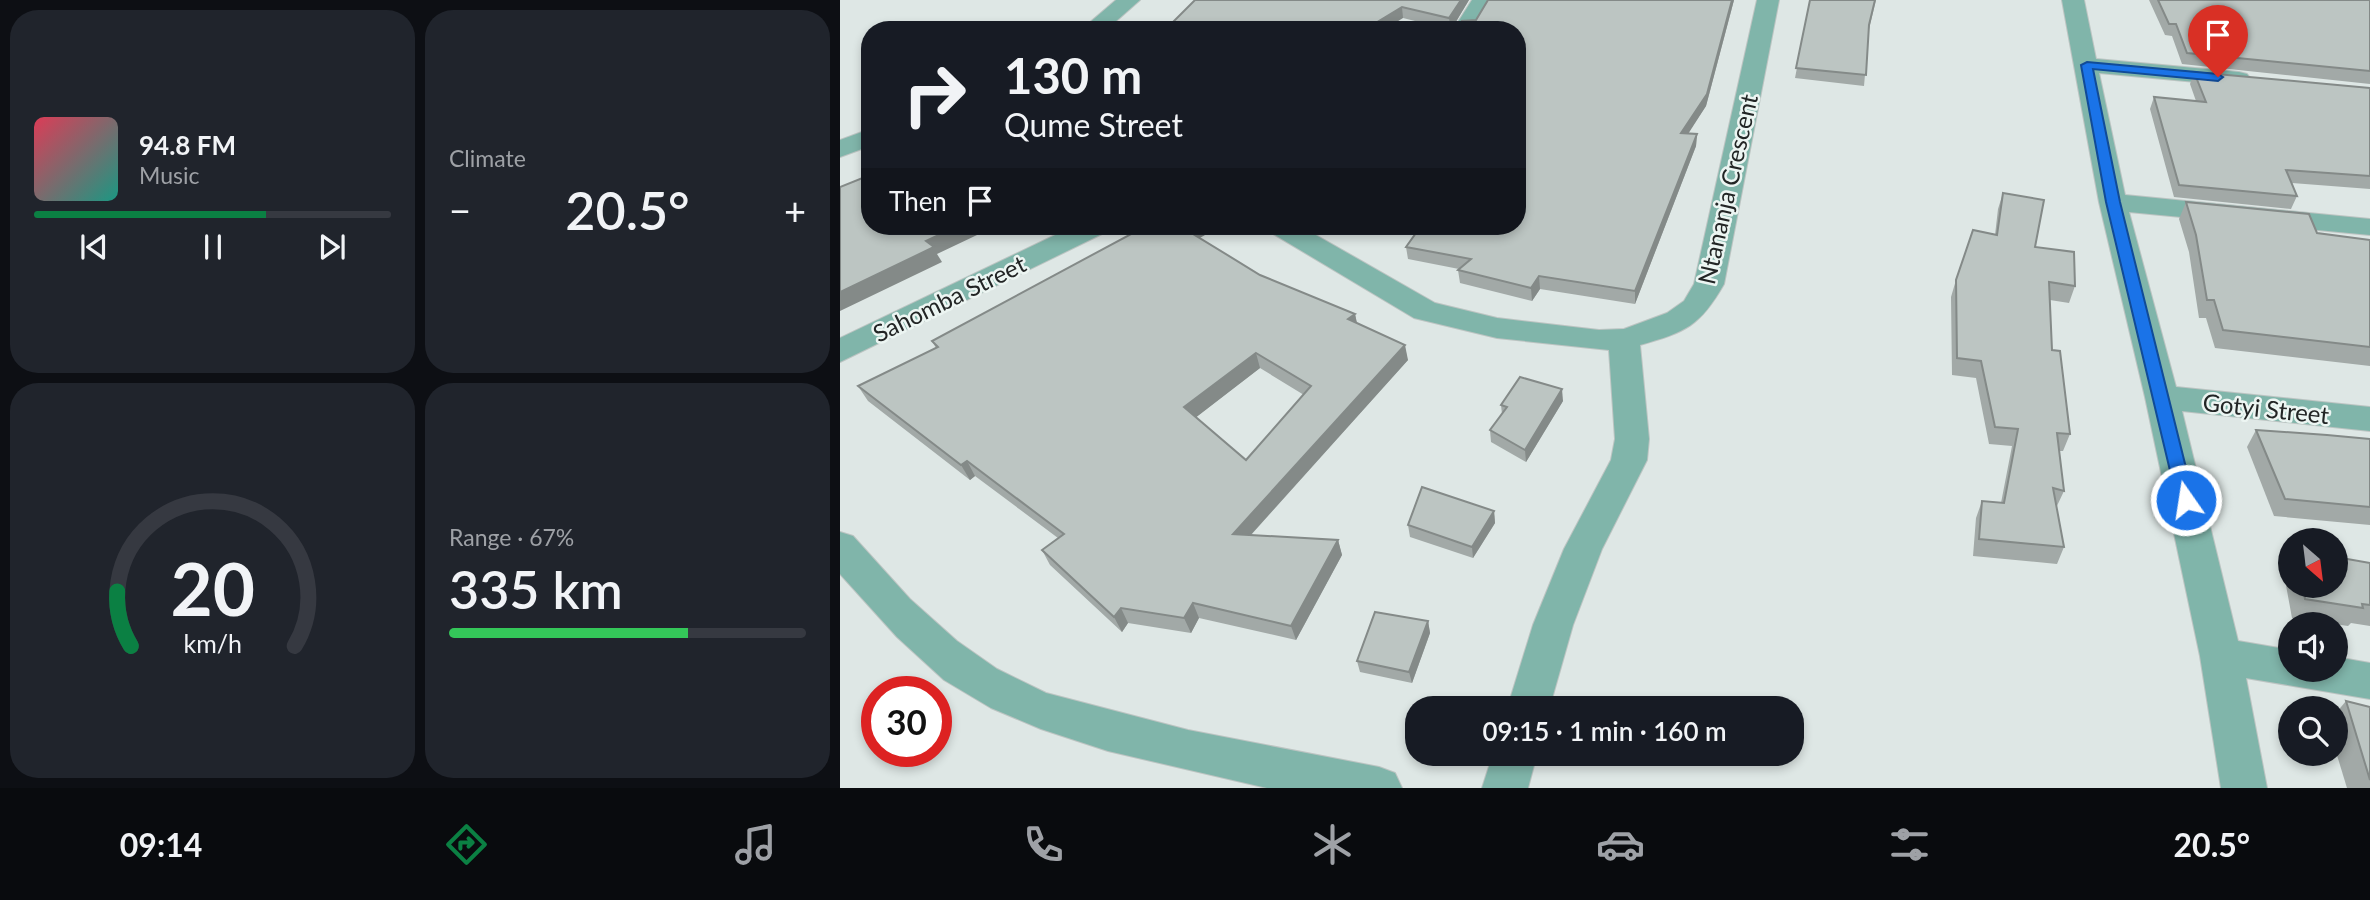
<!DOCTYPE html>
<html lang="en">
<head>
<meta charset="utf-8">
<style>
	body { margin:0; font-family:Lato,sans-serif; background:#20242c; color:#f1f3f6; height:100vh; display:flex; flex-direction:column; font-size:26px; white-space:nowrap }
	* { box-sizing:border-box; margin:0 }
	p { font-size:23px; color:#9ea1a6 }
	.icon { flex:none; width:38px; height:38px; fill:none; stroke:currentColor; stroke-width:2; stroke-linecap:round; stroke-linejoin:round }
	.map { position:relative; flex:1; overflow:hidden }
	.drawer { display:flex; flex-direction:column; gap:10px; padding:10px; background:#0d0f14; width:840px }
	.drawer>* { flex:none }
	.banner { position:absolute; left:21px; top:21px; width:665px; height:214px; border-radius:28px; box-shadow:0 4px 10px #0003; background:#171b24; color:#f1f3f6; overflow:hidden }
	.needle { width:46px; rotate:152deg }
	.fabs { position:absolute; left:1438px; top:528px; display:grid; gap:14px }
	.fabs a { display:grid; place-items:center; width:70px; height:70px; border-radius:50%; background:#171b24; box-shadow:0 4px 10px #0003; font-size:35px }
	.speed { position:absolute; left:21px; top:676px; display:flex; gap:14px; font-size:35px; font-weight:700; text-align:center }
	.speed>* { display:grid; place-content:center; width:91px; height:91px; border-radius:50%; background:#171b24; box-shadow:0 4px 10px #0003; line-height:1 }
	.speed .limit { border:10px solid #d22; background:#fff; color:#111 }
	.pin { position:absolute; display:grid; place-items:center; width:60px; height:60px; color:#fff; margin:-72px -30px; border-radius:50% 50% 50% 0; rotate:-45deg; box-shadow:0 0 7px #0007 }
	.pin .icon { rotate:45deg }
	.me { position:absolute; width:77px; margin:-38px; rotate:347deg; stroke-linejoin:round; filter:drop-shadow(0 0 5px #0008) }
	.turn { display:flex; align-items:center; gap:24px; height:147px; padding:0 28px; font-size:32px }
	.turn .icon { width:91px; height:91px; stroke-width:2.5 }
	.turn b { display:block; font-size:49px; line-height:60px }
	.then { display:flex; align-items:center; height:66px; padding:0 28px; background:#0003; gap:14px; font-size:26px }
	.big { font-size:52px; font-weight:600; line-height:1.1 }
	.drawer .tile { flex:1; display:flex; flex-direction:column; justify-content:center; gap:10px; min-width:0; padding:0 24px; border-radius:28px; background:#20242c }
	.drawer .dial { align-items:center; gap:0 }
	.dial svg { height:182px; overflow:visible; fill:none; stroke:#363941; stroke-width:7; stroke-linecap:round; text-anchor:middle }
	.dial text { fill:#f1f3f6; stroke:none }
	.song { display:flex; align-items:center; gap:21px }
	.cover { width:84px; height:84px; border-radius:10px; background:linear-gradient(135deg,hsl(350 70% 55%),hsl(170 70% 35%)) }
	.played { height:7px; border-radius:4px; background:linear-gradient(90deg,#0b8043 65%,#363941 65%) }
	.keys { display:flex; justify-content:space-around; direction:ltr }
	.heat { display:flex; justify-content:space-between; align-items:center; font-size:38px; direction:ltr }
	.charge { height:10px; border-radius:5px; background:linear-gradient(90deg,#34c759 67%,#363941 0) }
	.drawer .tiles { flex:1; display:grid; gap:10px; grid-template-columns:repeat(2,1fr) }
	.trip { position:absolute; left:565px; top:696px; width:399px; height:70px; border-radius:28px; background:#171b24; box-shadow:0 4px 10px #0003; font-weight:600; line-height:70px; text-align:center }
	.dock { display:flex; height:112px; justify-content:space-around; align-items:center; background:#090b0e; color:#9ea1a6 }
	.dock .icon { width:49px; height:49px }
	.dock .active { color:#0b8043 }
	.dock b { font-size:32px; color:#f1f3f6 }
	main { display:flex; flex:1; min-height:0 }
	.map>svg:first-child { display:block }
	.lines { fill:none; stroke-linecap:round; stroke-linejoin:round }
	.street-casing { stroke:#bcc4c2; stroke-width:2 }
	.street { fill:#80b5aa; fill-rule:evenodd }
	.wall { fill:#a2a9a7; fill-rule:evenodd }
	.shaded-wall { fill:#848a88 }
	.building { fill:#bcc5c2; stroke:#848a88; stroke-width:2; fill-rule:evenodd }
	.route { fill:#1a73e8; stroke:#114b97; stroke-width:2 }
	.labels { text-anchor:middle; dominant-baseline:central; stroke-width:5; stroke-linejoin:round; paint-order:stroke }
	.street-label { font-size:24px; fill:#222525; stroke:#ecf5f2 }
</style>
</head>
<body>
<main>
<section class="drawer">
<div class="tiles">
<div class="tile">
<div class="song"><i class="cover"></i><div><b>94.8 FM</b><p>Music</p></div></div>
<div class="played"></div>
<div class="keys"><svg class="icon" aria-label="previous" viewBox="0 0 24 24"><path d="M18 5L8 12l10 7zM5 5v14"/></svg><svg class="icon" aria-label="pause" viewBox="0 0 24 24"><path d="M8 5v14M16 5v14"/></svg><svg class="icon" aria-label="next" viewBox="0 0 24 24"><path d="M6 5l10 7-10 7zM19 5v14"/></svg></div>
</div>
<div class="tile"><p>Climate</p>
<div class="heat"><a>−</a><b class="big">20.5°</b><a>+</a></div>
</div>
<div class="tile dial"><svg viewBox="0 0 100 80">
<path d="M14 69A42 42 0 1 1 86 69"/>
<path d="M14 69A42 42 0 0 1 8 45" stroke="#0b8043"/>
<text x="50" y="56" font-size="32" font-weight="700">20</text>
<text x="50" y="72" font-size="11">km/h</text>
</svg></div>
<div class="tile"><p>Range · 67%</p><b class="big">335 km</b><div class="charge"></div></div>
</div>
</section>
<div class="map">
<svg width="1530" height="788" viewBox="0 0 1530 788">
	<rect width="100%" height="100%" fill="#dee7e5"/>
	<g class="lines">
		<g class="street-casing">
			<g id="street">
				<path d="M276 0H300L266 30H241Z"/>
				<path d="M632 0H654L635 30H613Z"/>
				<path d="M917 0H939L884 284C860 326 846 332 800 345L809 439 807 460 762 549 733 625 709 709H667L693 625 724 549 771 460 775 439 769 350 657 338 574 318 430 232 426 226H460L595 303 657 318 759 330 784 329 827 313 844 301 854 284Z"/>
				<path d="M1222 0H1244L1256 59 1399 72 1407 74 1411 79 1407 84 1399 86 1259 73 1285 195 1530 219V235L1289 212 1336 387 1530 407V431L1342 411 1398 641 1451 650V670H1496V657L1530 663V699L1406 678 1427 788H1381L1360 656 1305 397 1259 202Z"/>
				<path d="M30 129V146L0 157V140Z"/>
				<path d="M234 226H270L266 232 0 362V338Z"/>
				<path d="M0 532 13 536 70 599 117 641 157 669 206 693 348 730 539 767 555 773 562 788H427L268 751 201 729 151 708 104 680 57 637 0 574Z"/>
				<path d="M653 754H697L688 788H642Z"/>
			</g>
		</g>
		<use href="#street" class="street"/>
	</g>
	<g class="wall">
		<path d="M355 0H629L611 30 563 18Z"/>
		<path d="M648 0H894L866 106 848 133 857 134 856 146 795 304 700 289 692 301 620 283 618 270 619 269 568 259 566 247 677 226V30H622L621 21 636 20Z"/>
		<path d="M970 0H1036L1029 29 1024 86 955 78Z"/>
		<path d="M1309 0H1530V84L1342 64 1332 36 1325 35Z"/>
		<path d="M1354 72 1530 88V189L1452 183 1457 196 1451 209 1334 197 1310 109 1314 97 1356 101 1350 84Z"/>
		<path d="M1163 193 1195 247 1235 286 1229 303 1210 300 1212 350 1230 434 1223 451H1219L1224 491 1216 508 1224 547 1217 564 1133 556 1136 518 1142 501 1161 503 1172 446 1149 444 1136 378 1112 375 1111 297 1116 280 1155 235 1158 209Z"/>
		<path d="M1346 202 1477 233 1530 240V366L1375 348 1366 318H1359L1349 252 1339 219Z"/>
		<path d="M306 226H381L359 238 420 275 515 314 517 323 568 360 411 535 498 540 502 555 456 640 359 618 351 633 288 623 282 632 210 565 202 550 218 538 135 476 130 480 28 401 18 386 96 348 92 341ZM420 368 464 395 406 460 356 417Z"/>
		<path d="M723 401 686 462 651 442 650 430 662 414 661 405Z"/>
		<path d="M1416 430 1530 439V525L1434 516 1407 447Z"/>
		<path d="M654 511 655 523 633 558 570 537 568 525Z"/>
		<path d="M1451 558V586H1496L1530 563V626L1511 623 1508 626 1452 618 1443 569Z"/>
		<path d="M588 621 590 633 572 683 520 672 517 661Z"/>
		<path d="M1506 701 1530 707V788H1507L1496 752V713Z"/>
	</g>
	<g class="shaded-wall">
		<path d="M621 0H629L611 30 609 18Z"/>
		<path d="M892 0H894L866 106 841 145V133Z"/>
		<path d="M562 7 563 18 544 30H524Z"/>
		<path d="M857 134 856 146 795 304V291Z"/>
		<path d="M118 226H156L97 254 102 262 0 311V292L86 241Z"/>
		<path d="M351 226H381L349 244 345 229Z"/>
		<path d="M699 276 700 289 692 301 691 288Z"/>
		<path d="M515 314 518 329 508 319Z"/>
		<path d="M565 345 568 360 398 549 393 534Z"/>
		<path d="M416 353 420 368 350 422 344 407Z"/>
		<path d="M722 389 723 401 686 462 685 450Z"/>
		<path d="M127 461 135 476 130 480 121 465Z"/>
		<path d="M654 511 655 523 633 558 632 547Z"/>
		<path d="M498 540 502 555 456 640 451 626Z"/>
		<path d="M353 603 359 618 351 633 344 618Z"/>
		<path d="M281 608 288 623 282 632 274 617Z"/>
		<path d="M588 621 590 633 572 683 569 672Z"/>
	</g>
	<g class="building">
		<path d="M355 0H621L609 18 562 7 524 30H325Z"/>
		<path d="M648 0H892L867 94 841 133 857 134 795 291 699 276 691 288 618 270 631 259 566 247 581 226H677V30H655L621 21 636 20Z"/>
		<path d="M970 0H1035L1029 25 1026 75 956 68Z"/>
		<path d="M1318 0H1530V71L1347 53 1336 24H1329Z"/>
		<path d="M1354 72 1530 88V176L1446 170 1457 196 1339 185 1314 97 1366 102Z"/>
		<path d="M30 175V226H118L86 241 94 247 0 292V187Z"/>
		<path d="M1163 193 1204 200 1195 247 1234 252 1235 286 1209 282 1212 350 1220 351 1230 434 1217 433 1224 491 1213 488 1224 547 1139 539 1142 501 1164 503 1178 429 1155 427 1141 361 1117 358 1116 280 1133 230 1157 235Z"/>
		<path d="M1346 202 1469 214 1477 233 1530 240V347L1383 330 1374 300H1367L1356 235Z"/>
		<path d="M306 226H351L345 229 420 275 515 314 508 319 565 345 393 534 498 540 451 626 353 603 344 618 281 608 274 617 202 550 224 534 127 461 121 465 18 386 98 347 92 341ZM416 353 471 386 406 460 344 407Z"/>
		<path d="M680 377 722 389 685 450 650 430 667 407 661 405Z"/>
		<path d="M1416 430 1487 435 1530 439V507L1445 499Z"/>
		<path d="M582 487 654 511 632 547 568 525Z"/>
		<path d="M1496 557 1530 563V605L1522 604 1523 608 1465 599 1463 586H1496Z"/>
		<path d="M535 612 588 621 569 672 517 661Z"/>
		<path d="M1506 701 1530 707V780Z"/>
	</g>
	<path class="route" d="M1247 62 1378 74 1383 77 1378 81 1253 69 1280 202 1354 500 1346 507 1337 500 1266 202 1241 65Z"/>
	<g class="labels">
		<g class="street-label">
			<text transform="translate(887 189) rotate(-77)">Ntananja Crescent</text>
			<text transform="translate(109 298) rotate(-26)">Sahomba Street</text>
			<text transform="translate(1426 408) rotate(6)">Gotyi Street</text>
		</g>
	</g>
</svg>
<div class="fabs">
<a><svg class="needle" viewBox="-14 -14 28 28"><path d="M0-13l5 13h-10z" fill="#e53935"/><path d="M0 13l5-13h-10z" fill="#9ea1a6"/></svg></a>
<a><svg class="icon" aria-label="sound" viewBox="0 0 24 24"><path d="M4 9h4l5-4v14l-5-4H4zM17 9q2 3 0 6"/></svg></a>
<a><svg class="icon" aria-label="search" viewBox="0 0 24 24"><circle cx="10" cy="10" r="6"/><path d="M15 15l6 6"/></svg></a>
</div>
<div class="speed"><div class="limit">30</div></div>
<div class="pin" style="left:1378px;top:77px;background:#d93025"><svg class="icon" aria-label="arrive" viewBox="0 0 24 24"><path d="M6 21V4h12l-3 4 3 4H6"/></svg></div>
<svg class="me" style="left:1346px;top:500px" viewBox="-20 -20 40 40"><circle r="17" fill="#1a73e8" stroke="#fff" stroke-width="3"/><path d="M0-11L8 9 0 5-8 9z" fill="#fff"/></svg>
<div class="trip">09:15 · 1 min · 160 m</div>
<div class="banner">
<div class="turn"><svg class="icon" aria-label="right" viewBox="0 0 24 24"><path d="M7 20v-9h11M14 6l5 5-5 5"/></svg><div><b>130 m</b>Qume Street</div></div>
<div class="then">Then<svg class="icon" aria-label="arrive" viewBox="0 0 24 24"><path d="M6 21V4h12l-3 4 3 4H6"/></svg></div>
</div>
</div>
</main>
<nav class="dock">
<b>09:14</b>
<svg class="icon active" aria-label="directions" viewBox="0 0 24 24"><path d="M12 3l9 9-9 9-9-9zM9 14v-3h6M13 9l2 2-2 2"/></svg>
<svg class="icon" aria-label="music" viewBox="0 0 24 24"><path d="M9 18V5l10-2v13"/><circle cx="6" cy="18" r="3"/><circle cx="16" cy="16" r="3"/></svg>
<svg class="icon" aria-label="phone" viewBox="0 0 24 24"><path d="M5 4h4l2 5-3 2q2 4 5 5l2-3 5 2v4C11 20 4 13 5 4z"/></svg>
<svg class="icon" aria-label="climate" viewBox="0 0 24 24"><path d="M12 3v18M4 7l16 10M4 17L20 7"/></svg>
<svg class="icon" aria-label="car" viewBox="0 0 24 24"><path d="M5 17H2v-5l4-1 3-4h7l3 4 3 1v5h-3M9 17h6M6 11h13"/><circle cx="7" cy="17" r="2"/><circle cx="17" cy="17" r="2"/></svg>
<svg class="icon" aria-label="filters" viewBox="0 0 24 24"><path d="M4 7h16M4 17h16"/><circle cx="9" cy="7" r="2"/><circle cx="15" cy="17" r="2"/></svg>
<b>20.5°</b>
</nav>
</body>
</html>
